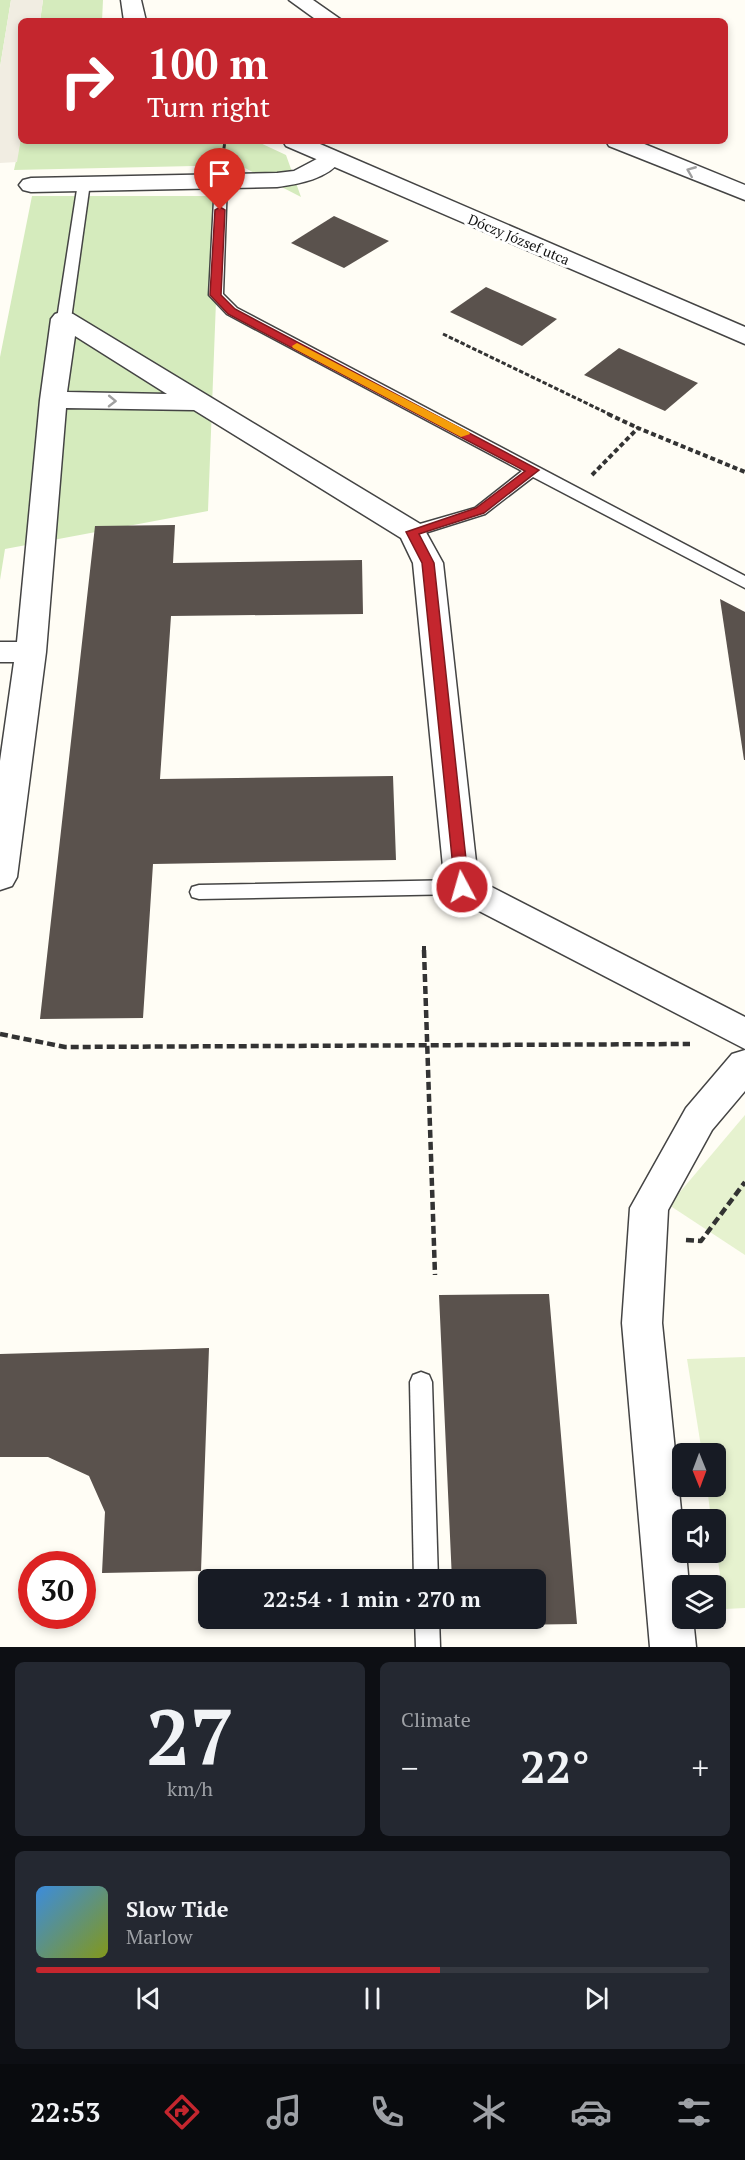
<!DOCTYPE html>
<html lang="en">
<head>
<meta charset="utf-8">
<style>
	body { margin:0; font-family:"PT Serif",serif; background:#242831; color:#f1f3f6; height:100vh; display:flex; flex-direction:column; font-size:22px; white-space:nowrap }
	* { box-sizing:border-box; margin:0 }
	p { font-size:20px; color:#9ea1a6 }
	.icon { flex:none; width:33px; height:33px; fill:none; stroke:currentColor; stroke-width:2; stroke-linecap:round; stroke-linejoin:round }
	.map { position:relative; height:1647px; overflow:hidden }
	.drawer { display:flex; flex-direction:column; gap:15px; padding:15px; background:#0d0f14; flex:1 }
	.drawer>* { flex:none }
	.hud { position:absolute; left:18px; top:18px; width:710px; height:126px; border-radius:9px; box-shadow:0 3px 9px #0003; background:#c4262e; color:#fff; overflow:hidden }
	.needle { width:39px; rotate:179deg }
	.fabs { position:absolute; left:672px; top:1443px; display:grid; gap:12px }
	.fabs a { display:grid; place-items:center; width:54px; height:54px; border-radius:9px; background:#171b24; box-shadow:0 3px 9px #0003; font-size:30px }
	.speed { position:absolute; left:18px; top:1551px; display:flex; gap:12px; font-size:30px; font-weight:700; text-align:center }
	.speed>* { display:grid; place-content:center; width:78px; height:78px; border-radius:50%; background:#171b24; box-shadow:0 3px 9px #0003; line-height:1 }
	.speed .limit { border:9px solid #d22; background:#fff; color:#111 }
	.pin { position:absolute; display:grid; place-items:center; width:51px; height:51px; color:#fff; margin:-62px -26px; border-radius:50% 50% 50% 0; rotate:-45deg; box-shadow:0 0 6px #0007 }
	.pin .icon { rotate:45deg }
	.me { position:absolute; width:66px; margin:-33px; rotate:354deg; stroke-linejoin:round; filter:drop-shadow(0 0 4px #0008) }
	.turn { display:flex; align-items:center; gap:21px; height:126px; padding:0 30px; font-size:27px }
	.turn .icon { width:78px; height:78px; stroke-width:2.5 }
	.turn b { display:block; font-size:42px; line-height:51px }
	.big { font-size:45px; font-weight:700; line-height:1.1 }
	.drawer .card { flex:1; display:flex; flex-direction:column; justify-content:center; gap:9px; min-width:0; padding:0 21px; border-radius:9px; background:#242831 }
	.drawer .dial { align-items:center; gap:0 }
	.dial b { font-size:78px; line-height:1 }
	.song { display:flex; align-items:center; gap:18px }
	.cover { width:72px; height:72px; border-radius:9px; background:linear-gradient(135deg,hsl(210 70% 55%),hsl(70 70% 35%)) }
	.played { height:6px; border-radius:3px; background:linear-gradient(90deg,#c4262e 60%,#363941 60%) }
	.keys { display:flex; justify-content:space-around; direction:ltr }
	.heat { display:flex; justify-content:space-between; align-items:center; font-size:33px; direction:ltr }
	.drawer .tiles { flex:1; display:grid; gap:15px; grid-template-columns:1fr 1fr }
	.card:last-child { grid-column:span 2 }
	.trip { position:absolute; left:198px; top:1569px; width:348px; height:60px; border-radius:9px; background:#171b24; box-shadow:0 3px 9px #0003; font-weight:700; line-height:60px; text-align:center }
	.tabs { display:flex; height:96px; justify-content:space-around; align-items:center; background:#090b0e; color:#9ea1a6 }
	.tabs .icon { width:42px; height:42px }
	.tabs .selected { color:#c4262e }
	.tabs b { font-size:27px; color:#f1f3f6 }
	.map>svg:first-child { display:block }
	.green { fill:#d5ebbd }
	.pitch { fill:#e6f2cf }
	.plaza { fill:#f1ede2 }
	.building { fill:#5a524d }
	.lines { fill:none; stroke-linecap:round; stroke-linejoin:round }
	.service-casing { stroke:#444; stroke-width:3 }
	.minor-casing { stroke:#444; stroke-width:3 }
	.tertiary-casing { stroke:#444; stroke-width:3 }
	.path-far2 { stroke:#333; stroke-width:3; stroke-dasharray:4.5 2; stroke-linecap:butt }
	.path-far1 { stroke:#333; stroke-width:4; stroke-dasharray:5 3; stroke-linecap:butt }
	.path { stroke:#333; stroke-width:4.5; stroke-dasharray:8 4; stroke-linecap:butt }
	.service { fill:#fff; fill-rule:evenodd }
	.minor { fill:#fff; fill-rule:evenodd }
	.tertiary { fill:#fff; fill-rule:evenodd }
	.oneway { stroke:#a0a0a0 }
	.route { fill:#c4262e; stroke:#7f191e; stroke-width:1.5 }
	.slow { fill:#f59e0b }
	.labels { text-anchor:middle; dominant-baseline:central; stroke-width:6; stroke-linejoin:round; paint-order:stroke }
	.far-street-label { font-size:14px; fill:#111; stroke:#fff }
</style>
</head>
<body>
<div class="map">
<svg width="745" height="1647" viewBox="0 0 745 1647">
	<rect width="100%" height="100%" fill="#fffdf5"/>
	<g class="green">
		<path d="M0 0H11L0 67Z"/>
		<path d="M43 0H103L102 21H40Z"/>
		<path d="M21 138V141H256L286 155 301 197 239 165 14 170Z"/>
		<path d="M32 196H220L208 511 5 549 0 580V357Z"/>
	</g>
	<g class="pitch">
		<path d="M745 1115V1255L669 1205Z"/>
		<path d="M745 1357V1608L725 1609 716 1547V1520L711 1519 707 1487 716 1486V1454L702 1453 687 1359Z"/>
	</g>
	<path class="plaza" d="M11 0H43L40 21H21V138L17 162 0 163V67Z"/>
	<g class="building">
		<path d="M334 216 389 241 344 268 291 243Z"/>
		<path d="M486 287 557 319 522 346 450 312Z"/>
		<path d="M619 348 698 383 665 411 584 375Z"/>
		<path d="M175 525 173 563 362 560 363 614 171 616 160 779 393 776 396 860 153 864 143 1018 40 1019 95 526Z"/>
		<path d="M720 599 745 612V760H744Z"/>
		<path d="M549 1294 577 1624 454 1626V1618H536V1580H452L439 1295Z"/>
		<path d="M209 1348 201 1571 102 1573 105 1512 89 1476 48 1457H0V1354Z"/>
	</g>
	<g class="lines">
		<g class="service-casing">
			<g id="service">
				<path d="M221 177 227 181 223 294 237 308 745 576V588L533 477 485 514 412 537 406 536 404 532 406 528 475 508 522 471 227 314 209 295 215 181Z"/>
				<path d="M84 179 90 183 71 319 64 323 57 319 78 183Z"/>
				<path d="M462 880 469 882 471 887 469 892 462 894 199 899 192 897 190 892 192 887 199 885Z"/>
				<path d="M421 1372 429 1375 432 1382 438 1580H414L410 1382 413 1375Z"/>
				<path d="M415 1618H439L440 1647H416Z"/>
			</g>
		</g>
		<g class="minor-casing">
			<g id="minor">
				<path d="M289 0H313L343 21H318Z"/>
				<path d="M606 141H637L745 185V200L609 146Z"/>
				<path d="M330 152 338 154 342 159C328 179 299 184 277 187L31 192 23 190 19 185 23 180 31 178 277 173 294 171Z"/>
				<path d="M64 311 73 314 422 525 443 563 478 880 745 1017V1049L450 896 445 887 413 563 401 538 194 410 66 408 46 652 17 877 12 886 0 890V761L14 662H0V642H17L40 400 51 319 55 314ZM75 336 167 394 67 392Z"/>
				<path d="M745 1050V1091L712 1130 668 1210 662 1323 682 1520V1552H686L689 1586H682V1618H693L696 1647H650L622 1323 630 1208 686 1108 732 1054Z"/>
			</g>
		</g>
		<g class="tertiary-casing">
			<g id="tertiary">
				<path d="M121 0H141L146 21H124Z"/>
				<path d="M283 141H313L745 327V344L286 146Z"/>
			</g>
		</g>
		<g class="path-far2">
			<path d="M223 155 225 141"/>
			<path d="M443 334 611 415"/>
		</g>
		<g class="path-far1">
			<path d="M608 414 638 428"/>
			<path d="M592 475 638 428 745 472"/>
			<path d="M424 946V952"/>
		</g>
		<g class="path">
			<path d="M424 950 435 1275"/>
			<path d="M0 1034 65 1047 690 1044"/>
			<path d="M686 1240 701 1241 745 1182"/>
		</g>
		<use href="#service" class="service"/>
		<use href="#minor" class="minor"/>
		<use href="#tertiary" class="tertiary"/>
	</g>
	<defs><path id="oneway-chevron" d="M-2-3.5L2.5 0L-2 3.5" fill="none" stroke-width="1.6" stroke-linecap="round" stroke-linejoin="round" transform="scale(1.5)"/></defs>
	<g class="oneway">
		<use href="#oneway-chevron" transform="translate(691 171) rotate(-158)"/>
		<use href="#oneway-chevron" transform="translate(112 401) rotate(1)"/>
	</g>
	<path class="route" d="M220 207 225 210 221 295 235 309 539 470 484 513 419 534 434 563 469 887 467 890 462 892 455 887 422 563 406 532 476 508 525 471 228 314 210 295 215 210Z"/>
	<path class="slow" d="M297 343 469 432 470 434 461 437 293 348 292 346Z"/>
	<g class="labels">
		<g class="far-street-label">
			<text transform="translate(519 239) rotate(23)">Dóczy József utca</text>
		</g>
	</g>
</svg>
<div class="fabs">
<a><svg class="needle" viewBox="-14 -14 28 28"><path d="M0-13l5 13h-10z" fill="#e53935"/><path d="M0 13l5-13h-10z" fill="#9ea1a6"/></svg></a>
<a><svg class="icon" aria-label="sound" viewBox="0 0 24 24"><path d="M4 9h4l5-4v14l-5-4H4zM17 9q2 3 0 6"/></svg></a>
<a><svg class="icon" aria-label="layers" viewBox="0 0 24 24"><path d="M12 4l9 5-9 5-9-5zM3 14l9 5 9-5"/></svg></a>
</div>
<div class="speed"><div class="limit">30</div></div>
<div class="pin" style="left:220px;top:210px;background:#d93025"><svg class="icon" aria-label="arrive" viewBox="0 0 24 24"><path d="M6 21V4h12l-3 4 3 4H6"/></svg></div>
<svg class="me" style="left:462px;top:887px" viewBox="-20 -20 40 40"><circle r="17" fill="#c4262e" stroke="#fff" stroke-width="3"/><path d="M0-11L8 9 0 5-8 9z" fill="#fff"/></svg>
<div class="trip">22:54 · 1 min · 270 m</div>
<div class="hud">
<div class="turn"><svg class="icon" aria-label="right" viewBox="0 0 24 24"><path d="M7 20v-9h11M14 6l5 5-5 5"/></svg><div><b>100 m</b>Turn right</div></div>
</div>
</div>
<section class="drawer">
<div class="tiles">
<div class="card dial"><b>27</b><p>km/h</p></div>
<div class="card"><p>Climate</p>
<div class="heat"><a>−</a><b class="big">22°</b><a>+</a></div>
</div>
<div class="card">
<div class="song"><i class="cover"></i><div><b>Slow Tide</b><p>Marlow</p></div></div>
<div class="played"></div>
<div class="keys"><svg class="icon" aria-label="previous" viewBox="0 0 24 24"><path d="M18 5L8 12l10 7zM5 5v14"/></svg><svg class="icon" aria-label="pause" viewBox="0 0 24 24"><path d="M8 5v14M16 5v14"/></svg><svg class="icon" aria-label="next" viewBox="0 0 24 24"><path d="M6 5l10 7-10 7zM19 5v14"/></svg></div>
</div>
</div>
</section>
<nav class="tabs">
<b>22:53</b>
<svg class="icon selected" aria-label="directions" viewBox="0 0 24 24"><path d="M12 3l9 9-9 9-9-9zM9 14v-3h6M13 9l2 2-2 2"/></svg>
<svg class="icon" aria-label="music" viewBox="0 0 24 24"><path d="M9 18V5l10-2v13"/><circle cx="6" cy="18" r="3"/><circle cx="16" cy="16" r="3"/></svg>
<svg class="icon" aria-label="phone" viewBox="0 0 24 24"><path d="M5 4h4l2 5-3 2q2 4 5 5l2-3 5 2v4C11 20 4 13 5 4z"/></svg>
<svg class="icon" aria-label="climate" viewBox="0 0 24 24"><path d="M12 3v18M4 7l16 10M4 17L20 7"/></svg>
<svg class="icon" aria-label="car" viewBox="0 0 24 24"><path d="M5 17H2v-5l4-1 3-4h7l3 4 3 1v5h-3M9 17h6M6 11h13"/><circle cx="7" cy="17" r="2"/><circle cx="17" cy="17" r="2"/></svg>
<svg class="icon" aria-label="filters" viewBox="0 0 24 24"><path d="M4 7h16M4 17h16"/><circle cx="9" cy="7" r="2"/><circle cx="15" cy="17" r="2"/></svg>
</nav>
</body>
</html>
